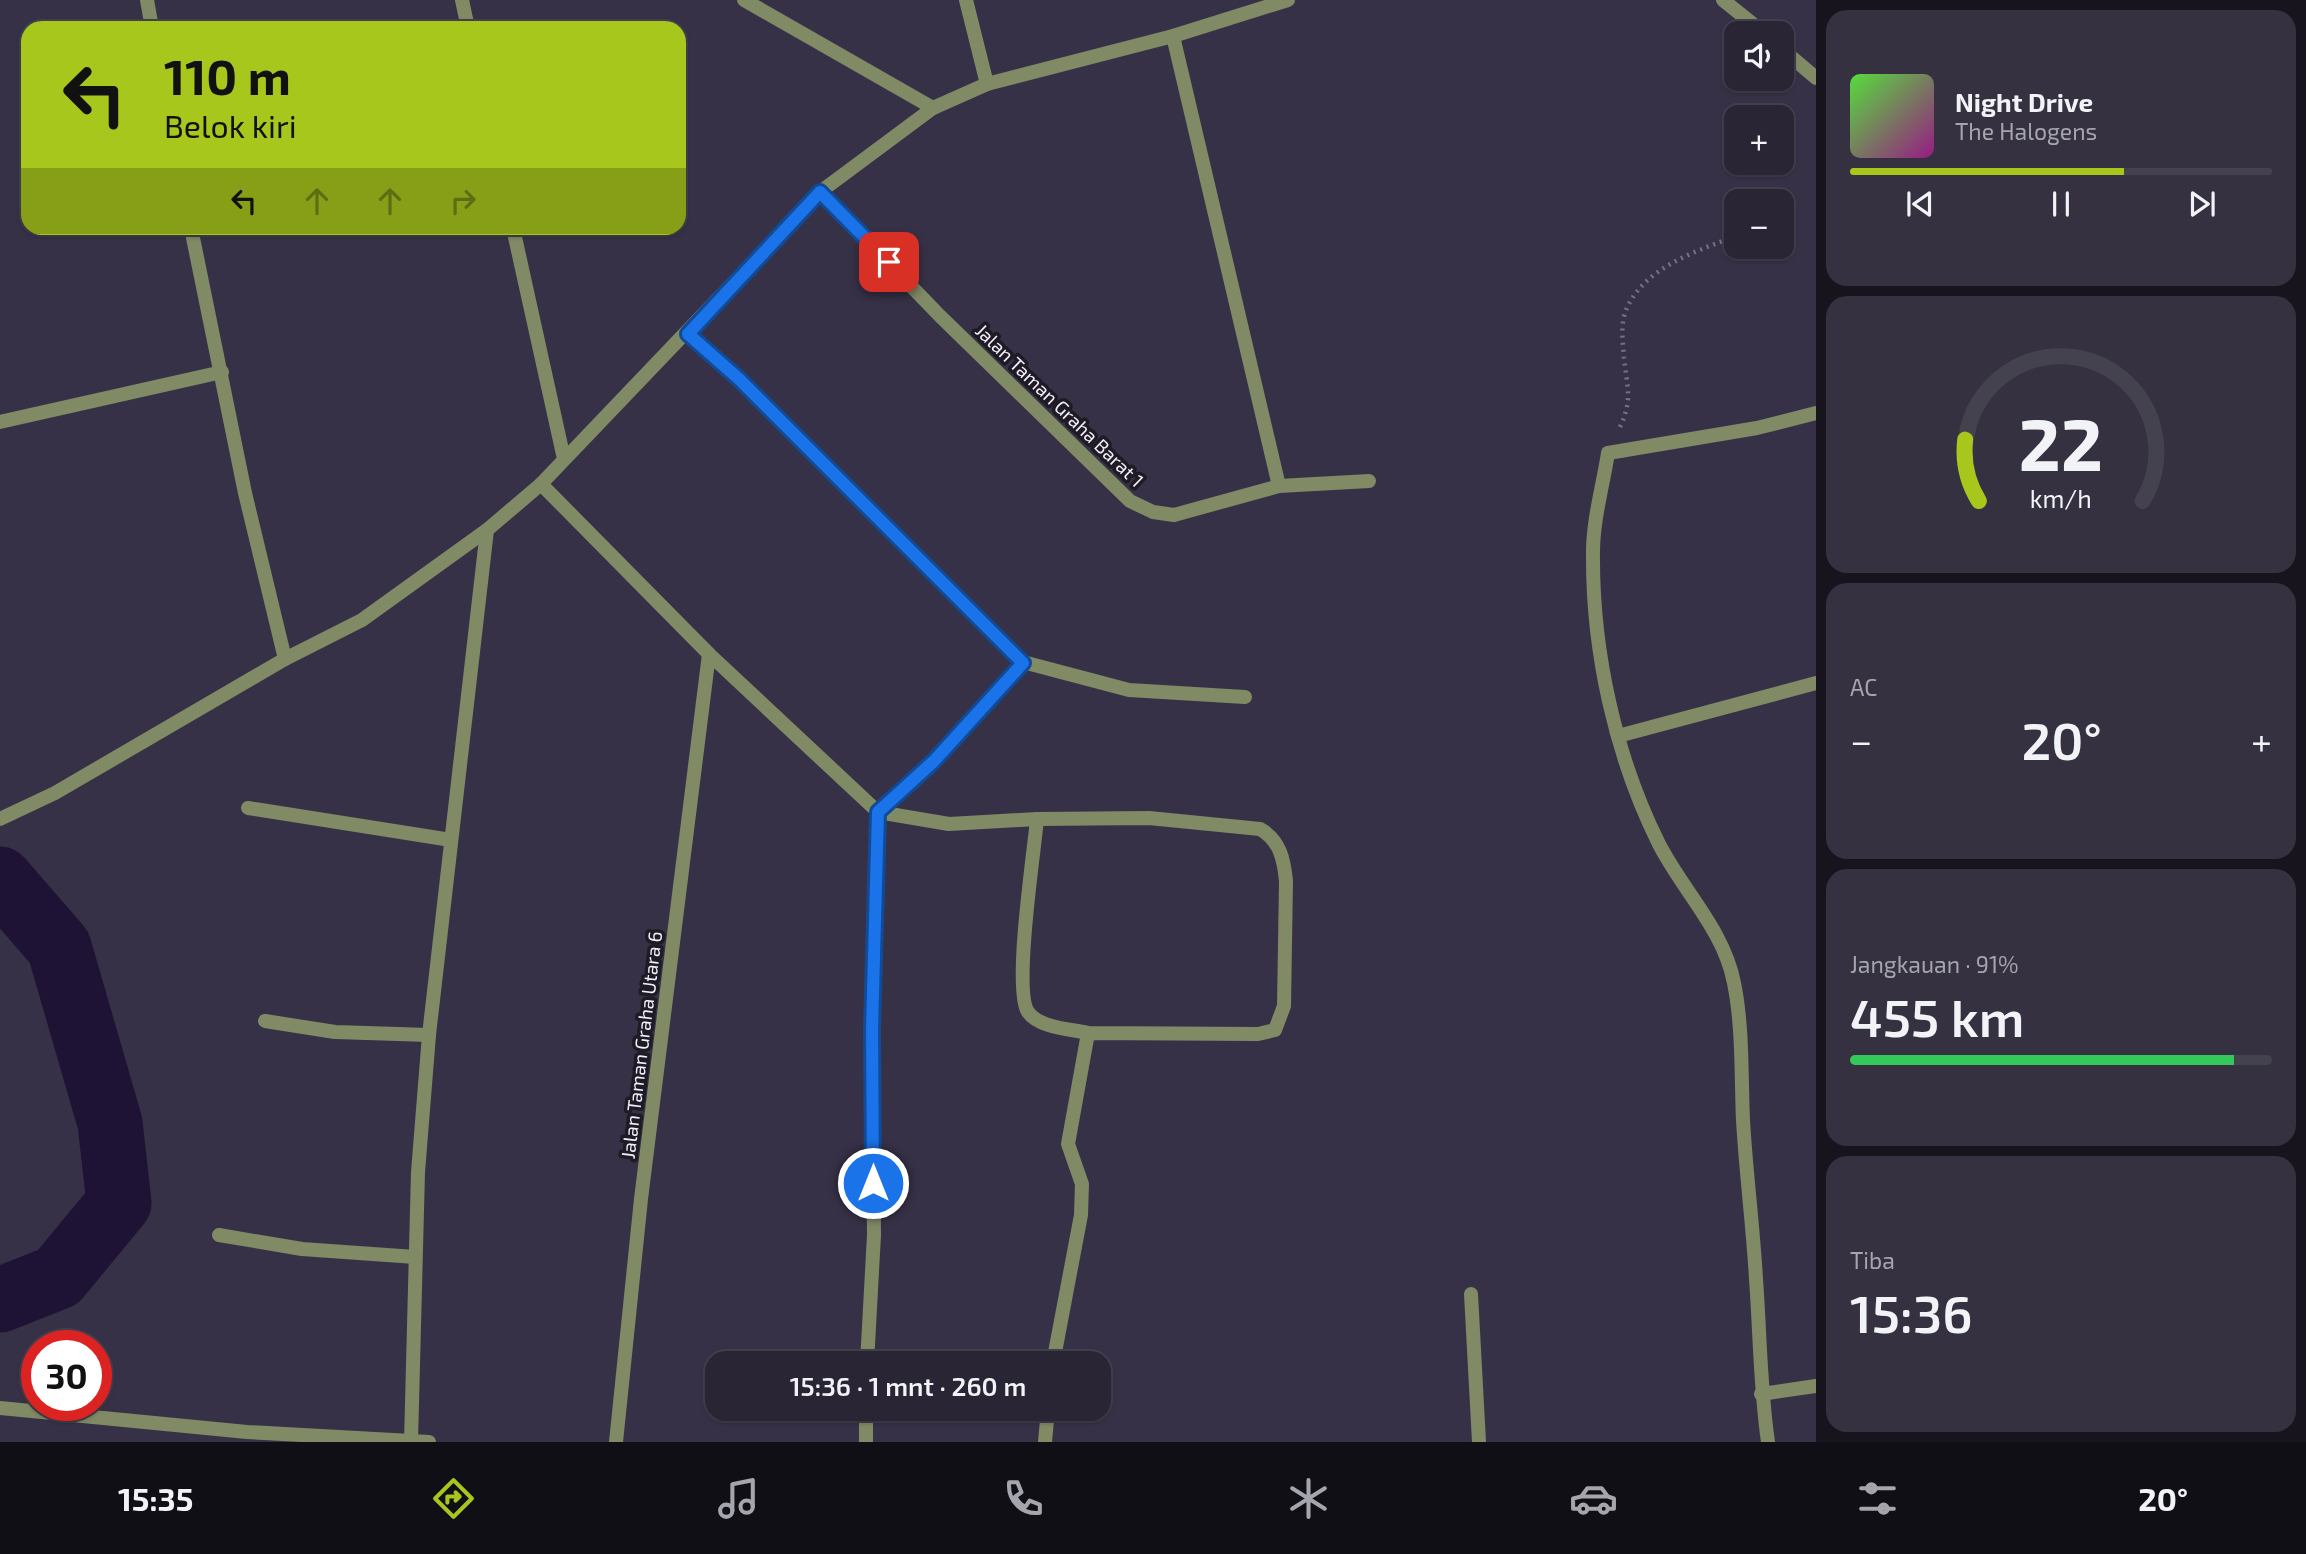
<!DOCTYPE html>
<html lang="id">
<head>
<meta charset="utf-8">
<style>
	body { margin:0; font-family:"Exo 2",sans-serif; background:#353141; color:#f1f3f6; height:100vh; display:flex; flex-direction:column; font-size:26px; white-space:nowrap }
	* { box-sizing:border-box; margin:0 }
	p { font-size:23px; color:#a5a5ad }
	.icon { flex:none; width:38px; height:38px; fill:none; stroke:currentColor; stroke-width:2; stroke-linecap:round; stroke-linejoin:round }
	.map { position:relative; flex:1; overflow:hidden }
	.sheet { display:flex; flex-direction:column; gap:10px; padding:10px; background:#17141d; width:490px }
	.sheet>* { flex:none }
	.guide { position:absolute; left:21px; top:21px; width:665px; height:214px; border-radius:21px; box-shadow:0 2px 5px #0004,0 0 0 2px #454250; background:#a8c71d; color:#111; overflow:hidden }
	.controls { position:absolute; left:1724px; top:21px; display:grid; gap:14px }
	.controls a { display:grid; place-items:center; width:70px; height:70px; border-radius:14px; background:#292535; box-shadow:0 2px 5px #0004,0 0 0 2px #454250; font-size:35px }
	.speed { position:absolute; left:21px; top:1330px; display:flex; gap:14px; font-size:35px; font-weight:700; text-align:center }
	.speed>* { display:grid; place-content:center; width:91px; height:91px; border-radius:50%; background:#292535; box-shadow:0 2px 5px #0004,0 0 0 2px #454250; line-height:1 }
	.speed .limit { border:10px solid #d22; background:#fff; color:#111 }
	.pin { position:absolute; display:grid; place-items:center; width:60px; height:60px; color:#fff; margin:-30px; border-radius:14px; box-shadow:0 4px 10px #0006 }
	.me { position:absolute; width:77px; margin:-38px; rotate:0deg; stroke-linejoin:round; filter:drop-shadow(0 0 5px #0008) }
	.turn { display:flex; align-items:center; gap:24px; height:147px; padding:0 28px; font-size:32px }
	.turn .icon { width:91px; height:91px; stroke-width:2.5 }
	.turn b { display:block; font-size:49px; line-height:60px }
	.lanes { display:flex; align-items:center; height:66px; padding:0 28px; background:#0003; justify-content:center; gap:35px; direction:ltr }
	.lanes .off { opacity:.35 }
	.big { font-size:52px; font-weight:600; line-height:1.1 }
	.sheet .card { flex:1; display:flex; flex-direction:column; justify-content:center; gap:10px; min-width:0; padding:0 24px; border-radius:21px; background:#353141 }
	.sheet .dial { align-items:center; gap:0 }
	.dial svg { height:182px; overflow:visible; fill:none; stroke:#454250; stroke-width:7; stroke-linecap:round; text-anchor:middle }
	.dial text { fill:#f1f3f6; stroke:none }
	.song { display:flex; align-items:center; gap:21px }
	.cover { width:84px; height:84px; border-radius:10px; background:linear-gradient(135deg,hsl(110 70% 55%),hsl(310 70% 35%)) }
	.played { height:7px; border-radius:4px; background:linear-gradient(90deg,#a8c71d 65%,#454250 65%) }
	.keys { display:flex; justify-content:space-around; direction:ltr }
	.heat { display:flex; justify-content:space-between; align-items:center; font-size:38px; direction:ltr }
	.charge { height:10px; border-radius:5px; background:linear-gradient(90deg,#34c759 91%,#454250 0) }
	.trip { position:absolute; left:705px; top:1351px; width:406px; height:70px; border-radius:21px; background:#292535; box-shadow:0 2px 5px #0004,0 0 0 2px #454250; font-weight:600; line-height:70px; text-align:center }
	.dock { display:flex; height:112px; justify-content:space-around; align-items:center; background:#100f15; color:#a5a5ad }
	.dock .icon { width:49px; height:49px }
	.dock .active { color:#a8c71d }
	.dock b { font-size:32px; color:#f1f3f6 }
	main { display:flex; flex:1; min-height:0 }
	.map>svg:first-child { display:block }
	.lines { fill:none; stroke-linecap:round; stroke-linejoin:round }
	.river { stroke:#1e1334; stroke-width:65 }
	.path { stroke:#767184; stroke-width:4.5; stroke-dasharray:2 5; stroke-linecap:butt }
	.street { stroke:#808a65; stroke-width:14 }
	.route-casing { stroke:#114b97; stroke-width:18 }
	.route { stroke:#1a73e8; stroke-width:12 }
	.labels { text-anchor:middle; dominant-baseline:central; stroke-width:7; stroke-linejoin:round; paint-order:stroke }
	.street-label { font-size:19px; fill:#f1eefc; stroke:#1e1b25 }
</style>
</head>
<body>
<main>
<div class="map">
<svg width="1816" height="1442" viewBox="0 0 1816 1442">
	<rect width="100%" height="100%" fill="#373147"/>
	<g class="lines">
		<path class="river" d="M0 879 59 947 110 1123 119 1203 58 1277 0 1300"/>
		<path class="path" d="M1620 427C1633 399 1627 387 1624 358 1623 343 1620 325 1626 310 1644 267 1697 251 1736 236"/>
		<g class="street">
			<path d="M147 0 152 28"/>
			<path d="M462 0 468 28"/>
			<path d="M744 0 933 108"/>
			<path d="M966 0 987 84"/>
			<path d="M1723 0 1764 33"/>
			<path d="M1173 36 1279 486"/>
			<path d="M1782 49 1816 78"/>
			<path d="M820 192 940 316 1130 501 1153 512 1174 515 1279 486 1369 481"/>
			<path d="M191 228 245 493 285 659"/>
			<path d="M513 228 564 459"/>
			<path d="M688 334 739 379 1023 662"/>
			<path d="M0 422 222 372"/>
			<path d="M541 484 709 654 878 812 949 824 1037 819"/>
			<path d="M1618 736 1816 683"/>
			<path d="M248 808 451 840"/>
			<path d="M0 819 55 793 285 659 362 620 487 530 541 484 820 192 933 108 987 84 1173 36 1288 0"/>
			<path d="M265 1021 335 1032 429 1035"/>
			<path d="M219 1235 302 1249 415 1257"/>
			<path d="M1471 1294 1479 1442"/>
			<path d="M867 1363 874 1235 872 1029 878 812 934 761 1023 662 1129 690 1245 697"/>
			<path d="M1053 1363 1081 1215 1082 1184 1068 1144 1088 1033C1071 1029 1039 1028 1028 1012 1013 990 1034 853 1037 819L1149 818 1260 829C1280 840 1284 860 1286 881L1284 1006 1275 1030 1258 1034 1088 1033"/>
			<path d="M1761 1394 1816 1386"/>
			<path d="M0 1408 247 1432 429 1442"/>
			<path d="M411 1442 418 1172 429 1035 487 530"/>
			<path d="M616 1442 641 1199 709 654"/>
			<path d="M866 1442V1409"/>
			<path d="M1045 1442 1048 1409"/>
			<path d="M1768 1442C1760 1387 1760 1333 1756 1279 1753 1226 1746 1173 1743 1120 1741 1076 1743 1027 1734 983 1724 930 1683 891 1659 844 1615 756 1592 650 1593 552 1593 520 1603 485 1608 453L1757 428 1816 413"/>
		</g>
	</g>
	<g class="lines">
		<g class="route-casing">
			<path id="route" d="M873 1183 872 1029 878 812 934 761 1023 663 739 379 688 334 820 192 889 262"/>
		</g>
		<use href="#route" class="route"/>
	</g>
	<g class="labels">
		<g class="street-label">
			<text transform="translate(1060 405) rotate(44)">Jalan Taman Graha Barat 1</text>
			<text transform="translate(641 1045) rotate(-83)">Jalan Taman Graha Utara 6</text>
		</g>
	</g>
</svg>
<div class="controls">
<a><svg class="icon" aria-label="sound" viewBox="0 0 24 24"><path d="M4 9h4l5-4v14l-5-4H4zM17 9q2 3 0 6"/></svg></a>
<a>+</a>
<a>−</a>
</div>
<div class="speed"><div class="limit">30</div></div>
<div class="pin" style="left:889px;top:262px;background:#d93025"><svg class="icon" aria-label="arrive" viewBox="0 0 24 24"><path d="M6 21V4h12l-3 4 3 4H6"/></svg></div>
<svg class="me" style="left:873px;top:1183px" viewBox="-20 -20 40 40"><circle r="17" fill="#1a73e8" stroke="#fff" stroke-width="3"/><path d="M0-11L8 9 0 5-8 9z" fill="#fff"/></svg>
<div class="trip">15:36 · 1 mnt · 260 m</div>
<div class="guide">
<div class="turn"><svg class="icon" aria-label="left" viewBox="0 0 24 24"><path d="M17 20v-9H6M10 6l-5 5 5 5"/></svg><div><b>110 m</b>Belok kiri</div></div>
<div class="lanes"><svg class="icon" aria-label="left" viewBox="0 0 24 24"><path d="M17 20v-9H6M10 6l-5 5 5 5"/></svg><svg class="icon off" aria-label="ahead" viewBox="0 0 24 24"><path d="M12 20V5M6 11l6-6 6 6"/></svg><svg class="icon off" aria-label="ahead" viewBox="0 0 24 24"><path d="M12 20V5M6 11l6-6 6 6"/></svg><svg class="icon off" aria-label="right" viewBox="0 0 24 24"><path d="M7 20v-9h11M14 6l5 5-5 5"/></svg></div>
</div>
</div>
<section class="sheet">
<div class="card">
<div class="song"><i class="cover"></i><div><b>Night Drive</b><p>The Halogens</p></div></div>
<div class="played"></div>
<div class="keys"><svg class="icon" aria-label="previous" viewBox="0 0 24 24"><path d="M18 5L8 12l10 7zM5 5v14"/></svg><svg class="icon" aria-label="pause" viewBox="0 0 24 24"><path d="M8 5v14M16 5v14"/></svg><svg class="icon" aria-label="next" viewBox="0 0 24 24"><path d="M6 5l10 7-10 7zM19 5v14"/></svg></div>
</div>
<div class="card dial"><svg viewBox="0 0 100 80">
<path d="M14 69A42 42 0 1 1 86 69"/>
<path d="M14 69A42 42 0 0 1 8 42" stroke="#a8c71d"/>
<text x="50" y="56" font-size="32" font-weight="700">22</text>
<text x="50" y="72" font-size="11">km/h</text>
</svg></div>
<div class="card"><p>AC</p>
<div class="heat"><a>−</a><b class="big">20°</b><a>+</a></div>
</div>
<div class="card"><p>Jangkauan · 91%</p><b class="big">455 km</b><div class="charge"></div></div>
<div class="card"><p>Tiba</p><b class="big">15:36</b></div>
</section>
</main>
<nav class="dock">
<b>15:35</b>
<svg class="icon active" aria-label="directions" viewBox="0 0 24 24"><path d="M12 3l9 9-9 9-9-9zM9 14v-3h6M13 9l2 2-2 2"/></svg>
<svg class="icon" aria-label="music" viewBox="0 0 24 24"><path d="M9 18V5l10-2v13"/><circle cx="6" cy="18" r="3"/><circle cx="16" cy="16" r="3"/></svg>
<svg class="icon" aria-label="phone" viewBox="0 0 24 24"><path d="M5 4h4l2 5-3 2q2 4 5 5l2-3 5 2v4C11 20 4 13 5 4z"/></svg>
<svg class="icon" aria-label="climate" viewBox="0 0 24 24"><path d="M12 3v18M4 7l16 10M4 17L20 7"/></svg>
<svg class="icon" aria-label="car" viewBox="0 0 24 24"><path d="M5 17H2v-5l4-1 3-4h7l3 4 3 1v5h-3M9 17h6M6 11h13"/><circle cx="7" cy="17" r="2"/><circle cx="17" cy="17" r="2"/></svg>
<svg class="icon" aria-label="filters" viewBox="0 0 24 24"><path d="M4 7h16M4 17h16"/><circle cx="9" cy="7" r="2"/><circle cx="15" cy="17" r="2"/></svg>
<b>20°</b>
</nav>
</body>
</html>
